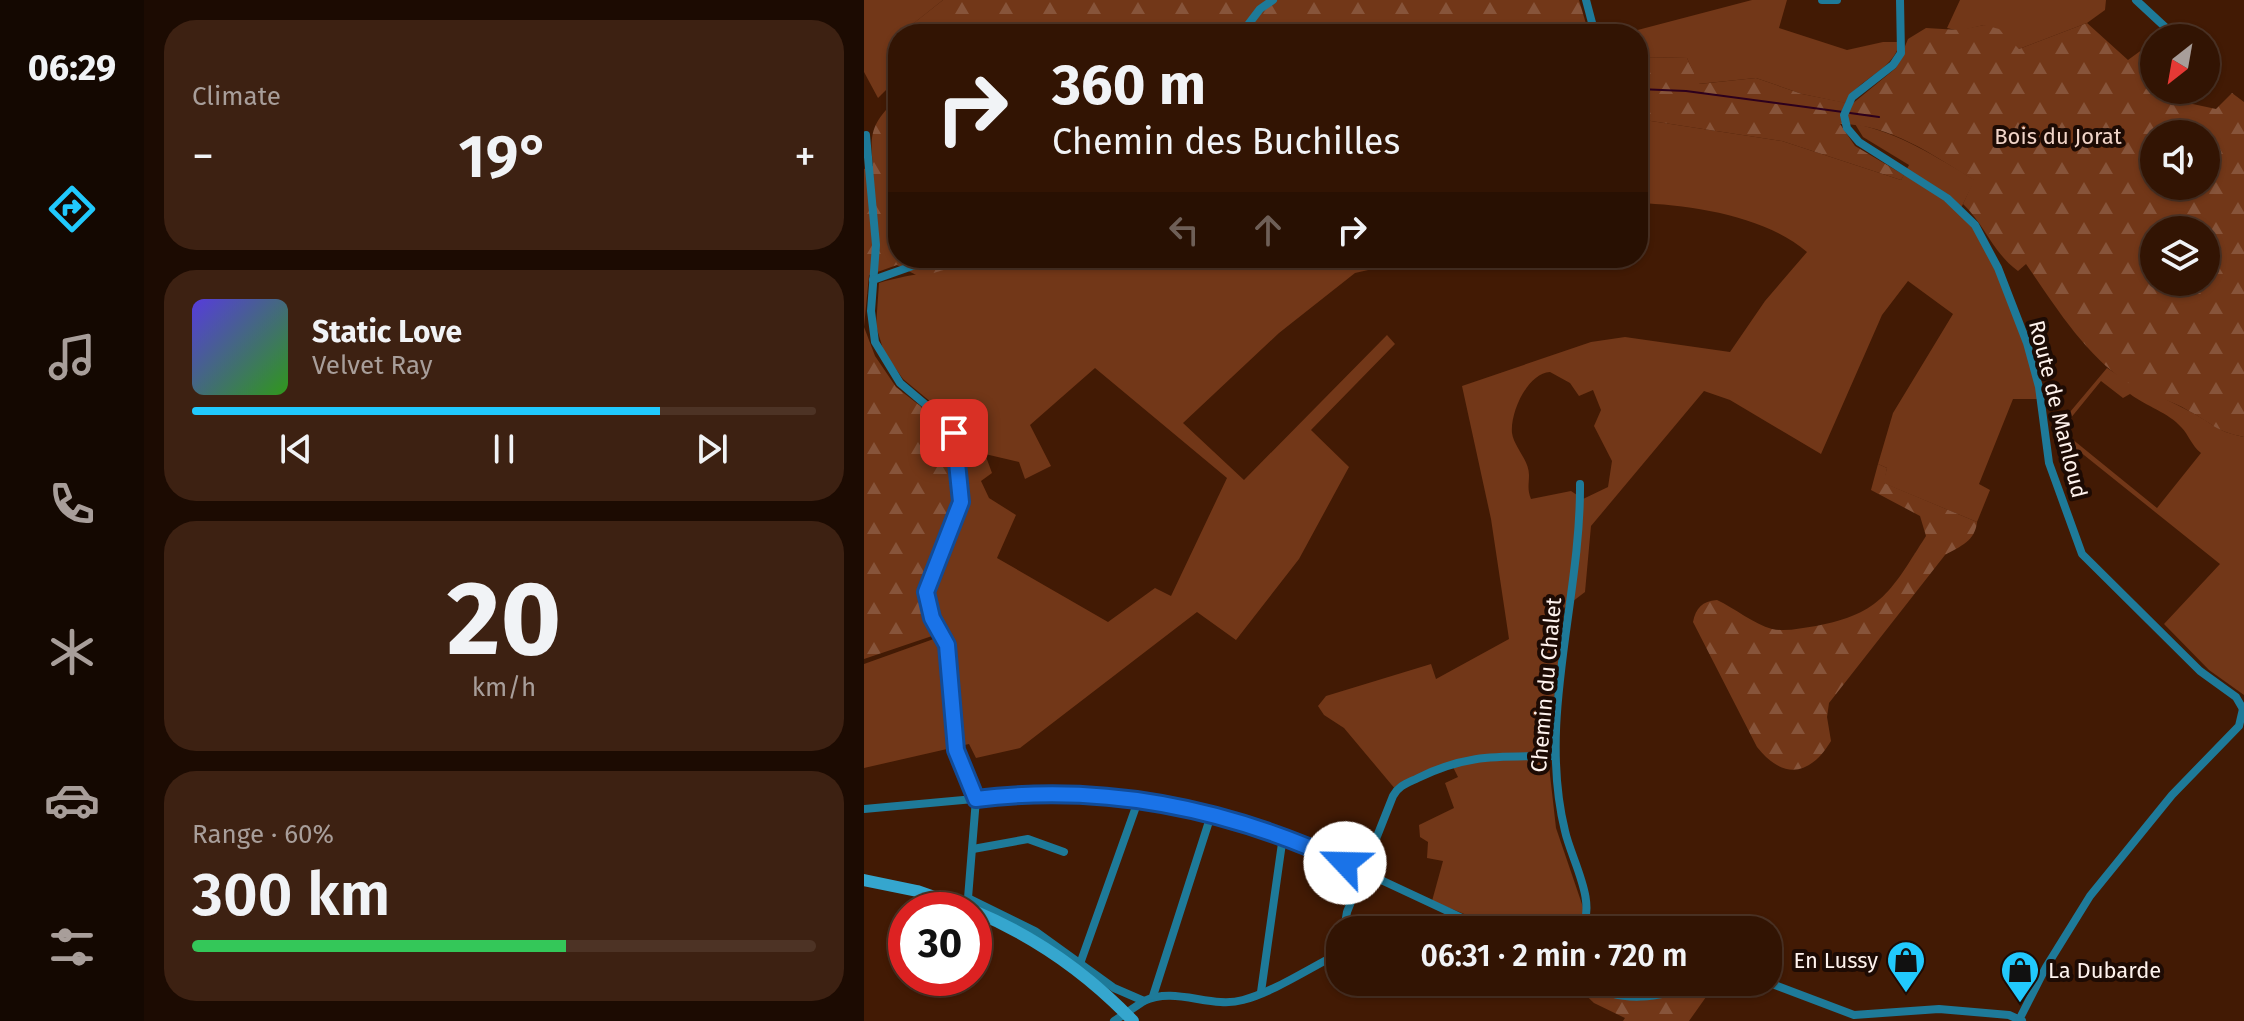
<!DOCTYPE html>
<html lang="en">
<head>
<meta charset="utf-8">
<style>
	body { margin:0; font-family:"Fira Sans",sans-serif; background:#3d2112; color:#f1f3f6; height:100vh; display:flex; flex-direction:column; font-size:30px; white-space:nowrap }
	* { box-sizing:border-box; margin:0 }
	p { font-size:26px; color:#a89e9a }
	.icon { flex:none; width:44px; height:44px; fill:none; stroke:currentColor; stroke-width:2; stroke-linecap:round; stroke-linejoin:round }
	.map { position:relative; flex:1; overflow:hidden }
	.side { display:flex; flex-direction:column; gap:20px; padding:20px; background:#1c0b02; width:720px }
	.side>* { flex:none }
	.guide { position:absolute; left:24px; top:24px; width:760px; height:244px; border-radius:32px; box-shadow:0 2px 6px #0004,0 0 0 2px #4d3325; background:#321403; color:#f1f3f6; overflow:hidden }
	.needle { width:52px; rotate:211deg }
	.buttons { position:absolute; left:1276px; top:24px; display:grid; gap:16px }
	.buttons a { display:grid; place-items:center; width:80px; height:80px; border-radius:50%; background:#321403; box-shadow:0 2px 6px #0004,0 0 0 2px #4d3325; font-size:40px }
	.speed { position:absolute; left:24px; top:892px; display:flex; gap:16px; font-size:40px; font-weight:700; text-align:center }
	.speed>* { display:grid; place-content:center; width:104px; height:104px; border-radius:50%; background:#321403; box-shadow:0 2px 6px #0004,0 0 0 2px #4d3325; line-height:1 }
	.speed .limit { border:12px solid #d22; background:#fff; color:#111 }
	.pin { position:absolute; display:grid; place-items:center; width:68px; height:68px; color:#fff; margin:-34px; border-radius:16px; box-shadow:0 4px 12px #0006 }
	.me { position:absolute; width:88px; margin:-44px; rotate:294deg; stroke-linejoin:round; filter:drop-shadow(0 0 6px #0008) }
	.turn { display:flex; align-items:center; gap:28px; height:168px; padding:0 32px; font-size:36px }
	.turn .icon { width:104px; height:104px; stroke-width:2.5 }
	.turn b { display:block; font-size:56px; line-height:68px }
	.lanes { display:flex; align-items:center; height:76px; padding:0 32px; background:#0003; justify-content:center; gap:40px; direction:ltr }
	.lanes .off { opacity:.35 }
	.big { font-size:60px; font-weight:600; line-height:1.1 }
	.side .tile { flex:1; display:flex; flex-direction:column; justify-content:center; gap:12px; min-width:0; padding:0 28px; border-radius:32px; background:#3d2112 }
	.side .dial { align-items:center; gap:0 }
	.dial b { font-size:104px; line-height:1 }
	.song { display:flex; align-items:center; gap:24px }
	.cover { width:96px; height:96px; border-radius:12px; background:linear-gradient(135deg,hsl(250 70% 55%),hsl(110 70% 35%)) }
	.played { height:8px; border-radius:4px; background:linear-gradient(90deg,#21c9fd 75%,#4d3325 75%) }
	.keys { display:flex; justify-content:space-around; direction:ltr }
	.heat { display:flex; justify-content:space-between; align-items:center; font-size:44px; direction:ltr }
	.charge { height:12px; border-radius:6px; background:linear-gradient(90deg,#34c759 60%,#4d3325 0) }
	.trip { position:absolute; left:462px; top:916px; width:456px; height:80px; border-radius:32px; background:#321403; box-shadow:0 2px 6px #0004,0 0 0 2px #4d3325; font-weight:600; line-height:80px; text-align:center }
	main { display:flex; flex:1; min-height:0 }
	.menu { display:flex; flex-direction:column; width:144px; justify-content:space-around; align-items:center; background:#140801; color:#a89e9a }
	.menu .icon { width:56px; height:56px }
	.menu .current { color:#21c9fd }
	.menu b { font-size:36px; color:#f1f3f6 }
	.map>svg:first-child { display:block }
	.grass { fill:#723718; fill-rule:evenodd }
	.forest { fill:url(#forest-firs); fill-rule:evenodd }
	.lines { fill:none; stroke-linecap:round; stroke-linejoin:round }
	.stream { stroke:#2d001d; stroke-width:2 }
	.street { stroke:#1e7a99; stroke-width:8 }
	.secondary { stroke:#35a6ce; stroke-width:12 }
	.route-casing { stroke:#114b97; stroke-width:20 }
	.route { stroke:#1a73e8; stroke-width:14 }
	.labels { text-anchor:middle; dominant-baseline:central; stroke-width:8; stroke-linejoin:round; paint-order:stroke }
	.park-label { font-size:22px; fill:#f0d4c8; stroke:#1d0b04 }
	.street-label { font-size:22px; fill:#fef2ed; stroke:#1d0b04 }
	.poi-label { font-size:22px; fill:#fef2ed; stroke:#1d0b04; text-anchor:end }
</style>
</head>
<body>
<main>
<nav class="menu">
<b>06:29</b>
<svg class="icon current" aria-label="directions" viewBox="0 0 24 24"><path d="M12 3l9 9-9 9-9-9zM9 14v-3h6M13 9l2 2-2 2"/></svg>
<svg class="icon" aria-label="music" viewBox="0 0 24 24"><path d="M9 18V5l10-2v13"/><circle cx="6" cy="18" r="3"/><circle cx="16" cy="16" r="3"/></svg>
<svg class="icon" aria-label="phone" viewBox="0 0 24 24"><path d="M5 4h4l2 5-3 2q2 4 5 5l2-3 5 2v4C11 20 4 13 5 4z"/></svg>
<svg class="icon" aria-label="climate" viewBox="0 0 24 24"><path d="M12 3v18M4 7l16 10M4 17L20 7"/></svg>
<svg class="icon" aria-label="car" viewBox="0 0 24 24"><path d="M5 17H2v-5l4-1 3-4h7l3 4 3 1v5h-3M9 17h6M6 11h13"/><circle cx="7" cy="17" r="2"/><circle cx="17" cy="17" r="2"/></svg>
<svg class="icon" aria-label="filters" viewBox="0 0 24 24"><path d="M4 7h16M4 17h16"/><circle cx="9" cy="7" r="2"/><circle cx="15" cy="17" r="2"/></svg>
</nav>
<section class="side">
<div class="tile"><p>Climate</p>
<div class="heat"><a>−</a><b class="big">19°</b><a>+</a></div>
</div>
<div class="tile">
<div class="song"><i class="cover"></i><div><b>Static Love</b><p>Velvet Ray</p></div></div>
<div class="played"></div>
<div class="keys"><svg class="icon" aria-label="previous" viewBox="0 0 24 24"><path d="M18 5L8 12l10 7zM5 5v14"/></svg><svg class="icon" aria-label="pause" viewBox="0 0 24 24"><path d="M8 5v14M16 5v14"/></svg><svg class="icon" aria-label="next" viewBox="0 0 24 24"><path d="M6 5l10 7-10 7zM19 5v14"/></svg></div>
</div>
<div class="tile dial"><b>20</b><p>km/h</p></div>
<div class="tile"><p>Range · 60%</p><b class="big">300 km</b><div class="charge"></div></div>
</section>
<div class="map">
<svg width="1380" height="1021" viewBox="0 0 1380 1021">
	<defs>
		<pattern id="forest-firs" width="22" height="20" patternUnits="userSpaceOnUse" patternTransform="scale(2)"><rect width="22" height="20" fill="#723718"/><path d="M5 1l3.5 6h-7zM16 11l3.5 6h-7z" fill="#87543a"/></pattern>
	</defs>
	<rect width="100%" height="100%" fill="#421a04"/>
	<g class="grass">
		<path d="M0 0H79L30 39C28 57 39 82 30 95L24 88 14 98 0 72Z"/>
		<path d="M888 0H923L915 28 983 50 1019 42H1036C1029 72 995 77 981 103L938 94 892 78 834 84 823 58 774 57V34L766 32Z"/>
		<path d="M1096 0H1242L1241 10 1223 23 1155 49 1120 25 1095 31 1083 28Z"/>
		<path d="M774 119 918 141 1037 180 1045 165 999 137 991 124C1036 133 1072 157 1111 180L1096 210C1141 255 1159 339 1176 399H1149L1115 484 1126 490 1113 522 1019 483 1023 468 1014 464 1029 413 1089 314 1044 281 1018 315 957 454 866 400 840 391 727 526 721 592 700 608 684 757 692 828 720 910 718 923 710 930H640L568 901 579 861 563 858 564 842 556 837 555 825 590 808 581 783 594 777 587 763 532 790 480 728 460 715 454 706 462 696 567 664 572 679 645 639 627 519 598 386 727 342 761 337 866 352 901 301 943 252C901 216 828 205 774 203ZM686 372 706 383 715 396 729 390 737 410 730 426 748 461 744 487 719 499 707 491 667 499C663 489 665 484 665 475 665 460 650 447 648 433 646 412 664 373 686 372Z"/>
		<path d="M120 258H261L273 269 288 258H557L491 273 415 333 319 423 380 480 523 335 531 344 447 430 485 467 435 559 372 640 333 612 156 748 112 758 105 744 0 768V664L78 636 67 592 101 502 98 444 94 431 85 417 39 379 20 352 12 326 15 283C49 272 86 273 120 258ZM231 368 363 478 307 596 291 588 244 622 133 558 152 515 125 498 117 481 128 473 121 454 155 462 161 479 187 466 166 425Z"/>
		<path d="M1243 368C1269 386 1296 395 1323 410 1348 422 1350 431 1380 437V695L1345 670 1300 624 1356 564 1190 431ZM1237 381 1259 398 1266 394C1282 406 1305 413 1317 427 1325 435 1327 445 1337 453L1293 508 1197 430Z"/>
	</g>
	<g class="forest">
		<path d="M79 0H715L725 34H36Z"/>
		<path d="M1223 23 1264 60 1290 41V90H1313L1324 103 1352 109 1368 93 1380 102V437C1351 431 1349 424 1325 411 1306 399 1282 395 1263 382 1221 355 1190 304 1162 264L1154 271C1129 253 1121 225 1099 204L1110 180C1068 155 1027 124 976 124L991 146 1040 175 1037 180 918 141 774 119V57L823 58 835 84 892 78 938 94 988 104 1032 68 1044 39 1062 28 1095 30 1120 25 1135 29 1155 49ZM1290 134H1342V186H1290ZM1290 230H1342V282H1290Z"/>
		<path d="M34 97V258H120L56 277 33 265 5 275 0 327 11 356 32 387 78 423 88 447 89 514 59 593 71 635 0 659V169L9 166C5 130 9 123 34 97Z"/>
		<path d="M1014 464 1023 468 1020 483 1113 522C1111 541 1097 546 1081 555L965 703 963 717 967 741C946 776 919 780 893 747L829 622C832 608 838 601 853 600 870 608 890 624 908 629 922 632 938 628 952 626 1018 614 1028 589 1062 536L1056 516 1007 490Z"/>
		<path d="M708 982H809L815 991 839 987 842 997 825 1021H759L761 1018 730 1003Z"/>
	</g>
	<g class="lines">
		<g class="stream">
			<path d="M774 89 822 91 979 112"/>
			<path d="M986 113 1015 117"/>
		</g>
		<g class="street">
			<path d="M722 0 731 34"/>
			<path d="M958 0H973"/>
			<path d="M1036 0 1037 53 1029 65 988 97 980 115 983 128 995 142 1083 198 1111 225 1134 268 1163 343 1175 387 1185 463 1218 554 1336 671 1372 697 1379 709"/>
			<path d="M1272 0 1313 38"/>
			<path d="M377 34 396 9 409 0"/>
			<path d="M2 135 12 245 7 311 11 342 36 383 81 421 93 445 97 502 62 592 68 618 83 645 92 750 112 799 104 898 100 907"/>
			<path d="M9 280 71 258"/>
			<path d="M0 809 186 792 330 808 455 851 624 930"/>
			<path d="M109 849 164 839 200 852"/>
			<path d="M104 898 171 931 250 988 280 1001C311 986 347 1009 379 1000 410 992 447 967 476 953"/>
			<path d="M480 930 483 912 529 796C535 785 544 783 554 778 604 753 636 757 690 756"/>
			<path d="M575 930H592"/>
			<path d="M716 930C735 905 707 859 701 831 673 718 717 599 716 484"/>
			<path d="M217 961 274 801"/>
			<path d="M722 982C764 1008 800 994 844 982"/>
			<path d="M903 982 990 1015 1075 1009 1145 1015 1158 1021"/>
			<path d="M397 992 419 836"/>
			<path d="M289 996 348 812"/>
			<path d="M1156 1018 1182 967 1226 896 1308 795 1375 726 1379 709"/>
			<path d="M250 1021 280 1001"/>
		</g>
		<g class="secondary">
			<path d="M0 880 53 891 107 910"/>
			<path d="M110 911C170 936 224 974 269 1021"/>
		</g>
	</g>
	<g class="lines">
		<g class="route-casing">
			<path id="route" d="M90 433 97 502 62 592 68 618 83 645 92 750 112 799C240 783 365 809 481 863"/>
		</g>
		<use href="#route" class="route"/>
	</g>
	<defs>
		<g id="shop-pin" transform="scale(2)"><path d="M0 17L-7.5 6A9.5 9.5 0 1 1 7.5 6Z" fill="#21c9fd" stroke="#1d0b04"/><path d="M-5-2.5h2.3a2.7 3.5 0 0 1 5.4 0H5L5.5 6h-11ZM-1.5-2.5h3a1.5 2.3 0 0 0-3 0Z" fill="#111"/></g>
	</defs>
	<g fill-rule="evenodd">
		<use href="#shop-pin" x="1042" y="960"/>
		<use href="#shop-pin" x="1156" y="970"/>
	</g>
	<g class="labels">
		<g class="park-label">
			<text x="1194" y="136">Bois du Jorat</text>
		</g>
		<g class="street-label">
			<text transform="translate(1194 409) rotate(76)">Route de Manloud</text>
			<text transform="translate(682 685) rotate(-85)">Chemin du Chalet</text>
		</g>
		<g class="poi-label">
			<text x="1014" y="960">En Lussy</text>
			<text x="1184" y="970" text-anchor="start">La Dubarde</text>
		</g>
	</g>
</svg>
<div class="buttons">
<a><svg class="needle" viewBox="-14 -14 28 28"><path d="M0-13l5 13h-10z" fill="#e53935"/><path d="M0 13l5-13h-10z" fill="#a89e9a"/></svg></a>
<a><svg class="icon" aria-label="sound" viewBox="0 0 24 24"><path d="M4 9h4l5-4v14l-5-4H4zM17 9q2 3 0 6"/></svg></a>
<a><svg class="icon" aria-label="layers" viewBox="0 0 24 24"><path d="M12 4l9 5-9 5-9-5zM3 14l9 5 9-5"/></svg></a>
</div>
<div class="speed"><div class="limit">30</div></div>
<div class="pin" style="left:90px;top:433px;background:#d93025"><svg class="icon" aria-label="arrive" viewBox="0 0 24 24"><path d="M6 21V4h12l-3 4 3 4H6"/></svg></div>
<svg class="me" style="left:481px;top:863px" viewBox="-20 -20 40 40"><circle r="19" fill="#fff"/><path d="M0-13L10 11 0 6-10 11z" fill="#1a73e8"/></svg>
<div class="trip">06:31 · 2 min · 720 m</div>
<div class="guide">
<div class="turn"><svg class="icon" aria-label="right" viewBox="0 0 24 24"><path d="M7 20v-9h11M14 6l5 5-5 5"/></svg><div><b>360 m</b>Chemin des Buchilles</div></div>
<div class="lanes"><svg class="icon off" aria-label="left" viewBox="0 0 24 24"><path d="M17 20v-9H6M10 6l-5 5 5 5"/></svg><svg class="icon off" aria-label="ahead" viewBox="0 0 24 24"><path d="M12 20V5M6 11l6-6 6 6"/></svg><svg class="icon" aria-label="right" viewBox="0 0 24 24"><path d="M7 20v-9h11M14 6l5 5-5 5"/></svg></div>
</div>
</div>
</main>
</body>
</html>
